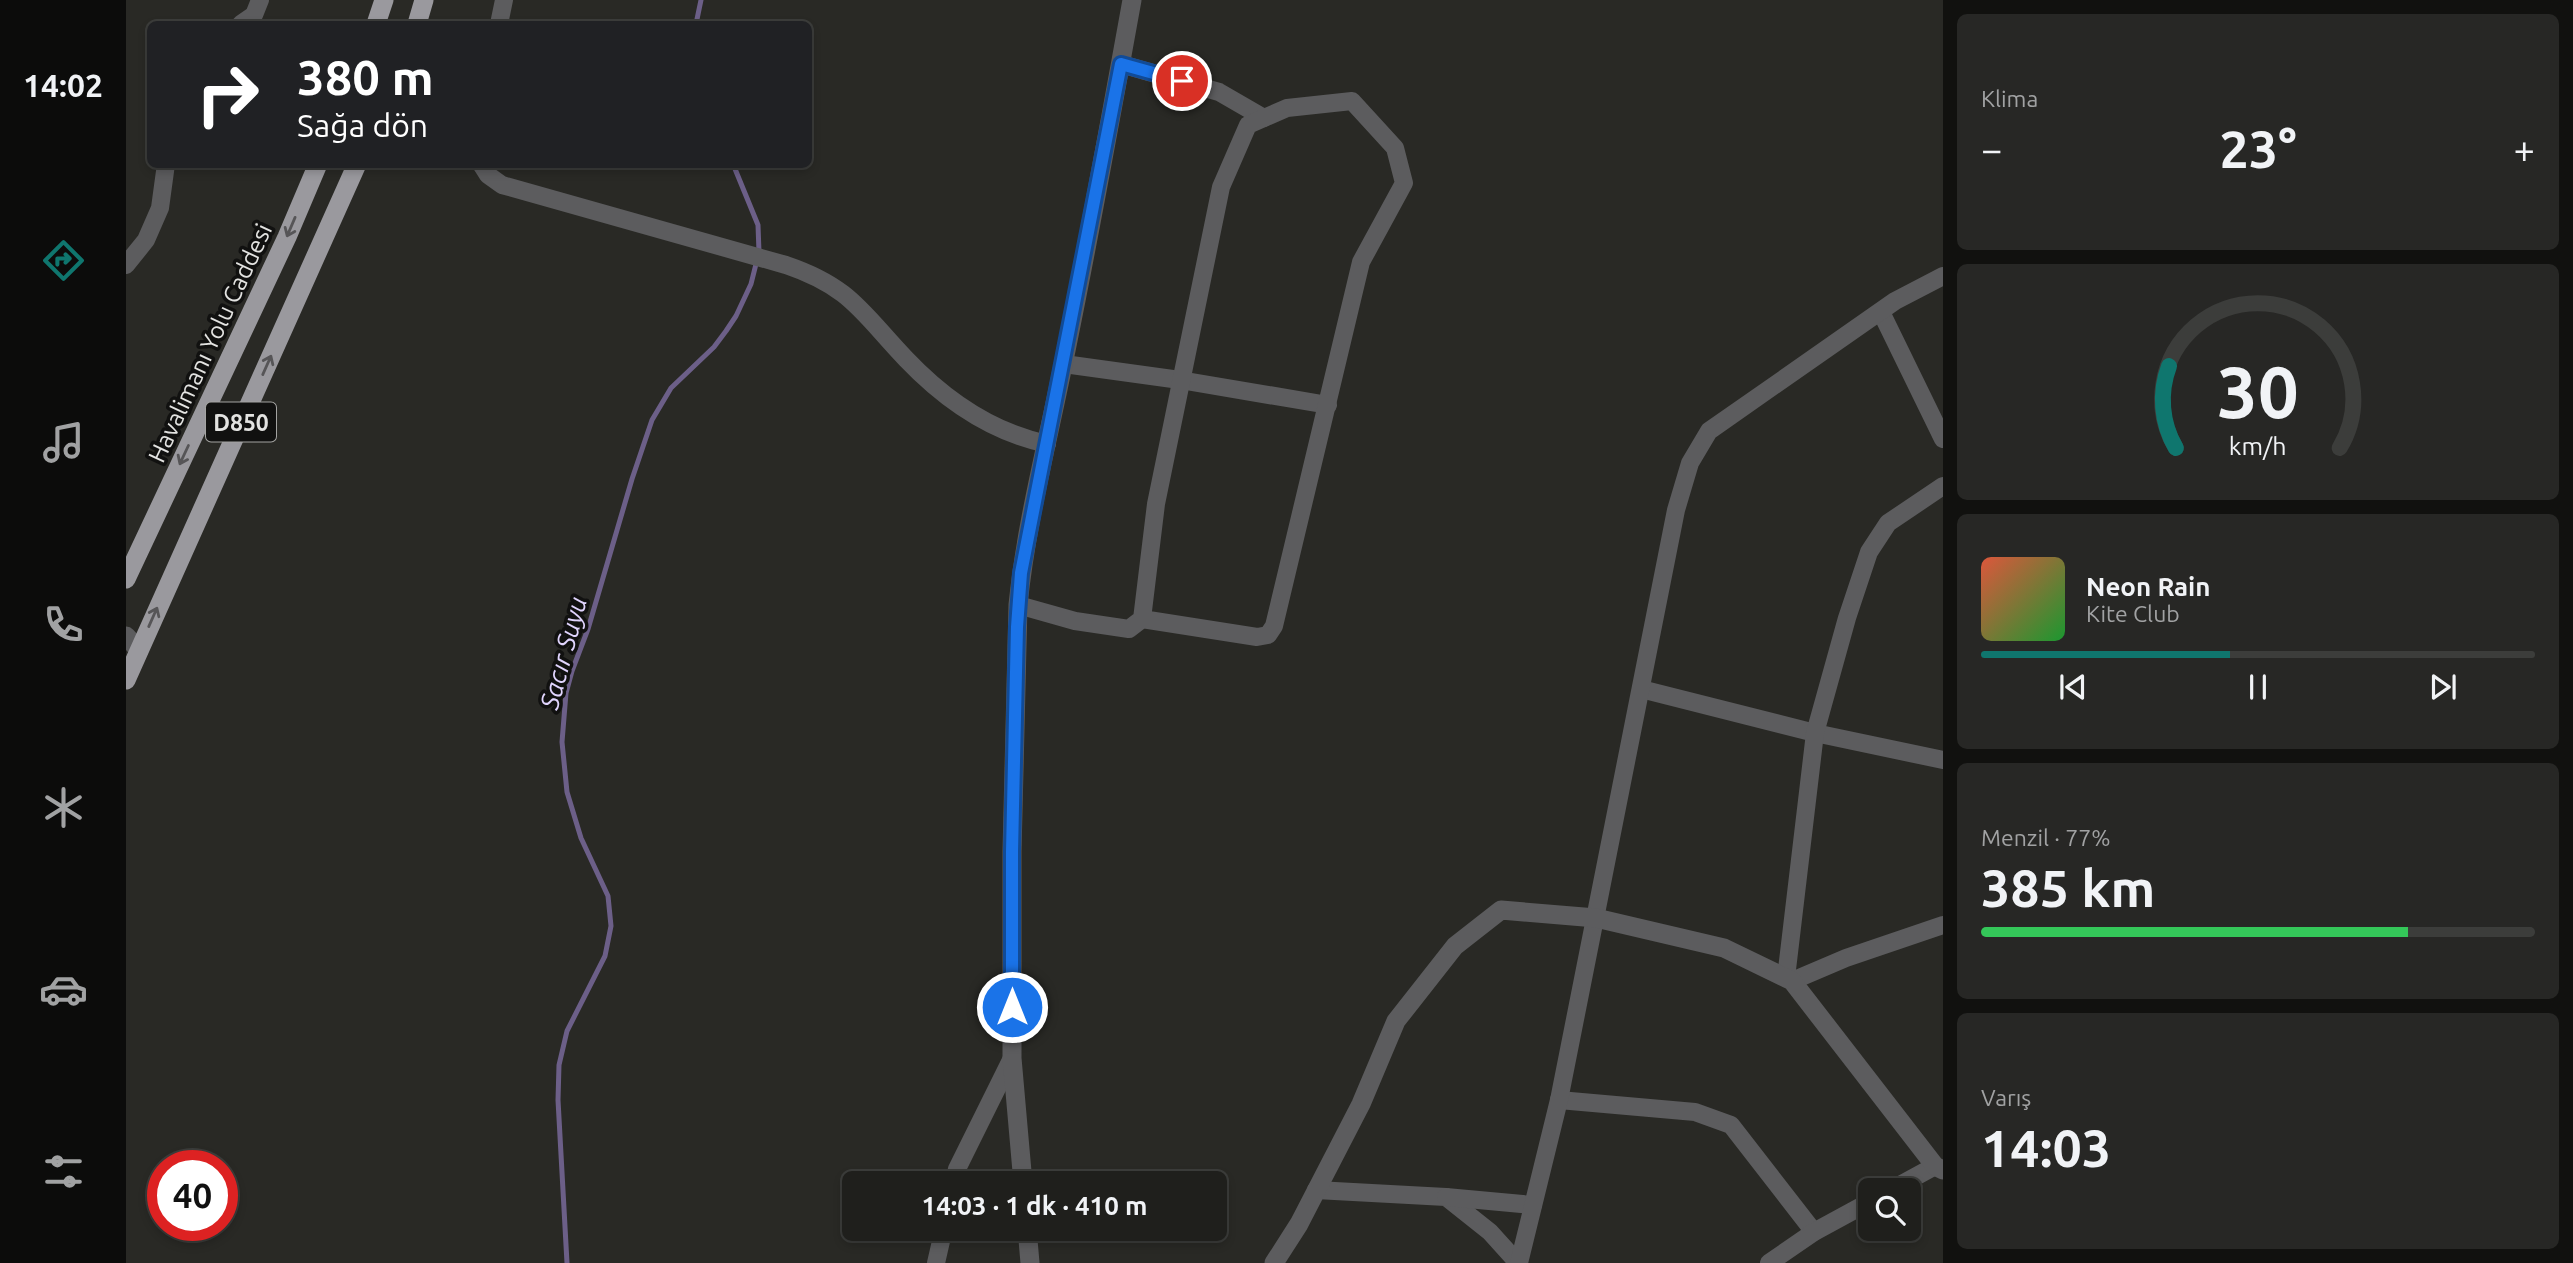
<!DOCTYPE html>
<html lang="tr">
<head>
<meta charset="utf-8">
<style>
	body { margin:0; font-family:Ubuntu,sans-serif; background:#272725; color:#f1f3f6; height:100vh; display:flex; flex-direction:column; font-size:26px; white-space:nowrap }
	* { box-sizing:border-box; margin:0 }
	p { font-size:23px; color:#a1a2a3 }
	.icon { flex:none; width:38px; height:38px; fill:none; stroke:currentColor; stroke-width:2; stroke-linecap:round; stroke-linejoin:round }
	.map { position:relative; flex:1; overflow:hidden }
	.panel { display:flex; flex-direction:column; gap:14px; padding:14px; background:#11110f; width:630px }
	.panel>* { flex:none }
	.top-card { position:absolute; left:21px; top:21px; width:665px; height:147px; border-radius:10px; box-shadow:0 4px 10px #0003,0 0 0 2px #3c3d3b; background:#202124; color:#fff; overflow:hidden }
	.controls { position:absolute; left:1732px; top:1178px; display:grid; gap:14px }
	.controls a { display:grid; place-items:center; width:63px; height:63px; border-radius:10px; background:#1f1f1c; box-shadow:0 4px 10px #0003,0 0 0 2px #3c3d3b; font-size:35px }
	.speed { position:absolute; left:21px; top:1150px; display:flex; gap:14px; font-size:35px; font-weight:700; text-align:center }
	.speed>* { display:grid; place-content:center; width:91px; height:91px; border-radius:50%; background:#1f1f1c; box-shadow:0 4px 10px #0003,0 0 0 2px #3c3d3b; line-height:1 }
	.speed .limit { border:10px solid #d22; background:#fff; color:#111 }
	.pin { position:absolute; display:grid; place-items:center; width:60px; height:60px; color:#fff; margin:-30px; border:4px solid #fff; border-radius:50%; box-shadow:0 2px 7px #0007 }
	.me { position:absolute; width:77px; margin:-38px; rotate:0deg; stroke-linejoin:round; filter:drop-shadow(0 0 5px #0008) }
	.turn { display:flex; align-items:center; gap:24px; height:147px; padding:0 35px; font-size:32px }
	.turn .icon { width:91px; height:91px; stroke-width:2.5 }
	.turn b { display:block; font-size:49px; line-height:60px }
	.big { font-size:52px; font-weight:700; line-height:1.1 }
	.panel .tile { flex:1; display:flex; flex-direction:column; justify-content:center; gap:10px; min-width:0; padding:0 24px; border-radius:10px; background:#272725 }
	.panel .dial { align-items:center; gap:0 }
	.dial svg { height:182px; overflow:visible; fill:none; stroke:#3c3d3b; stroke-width:7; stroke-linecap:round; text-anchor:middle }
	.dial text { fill:#f1f3f6; stroke:none }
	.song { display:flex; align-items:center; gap:21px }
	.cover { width:84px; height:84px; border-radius:10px; background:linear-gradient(135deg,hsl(10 70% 55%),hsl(130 70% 35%)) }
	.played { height:7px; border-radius:4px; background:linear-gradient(90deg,#0f766e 45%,#3c3d3b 45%) }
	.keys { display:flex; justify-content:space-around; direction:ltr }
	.heat { display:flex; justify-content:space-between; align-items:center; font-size:38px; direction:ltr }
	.charge { height:10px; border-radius:5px; background:linear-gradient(90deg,#34c759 77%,#3c3d3b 0) }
	.trip { position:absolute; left:716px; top:1171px; width:385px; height:70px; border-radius:10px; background:#1f1f1c; box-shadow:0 4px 10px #0003,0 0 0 2px #3c3d3b; font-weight:700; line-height:70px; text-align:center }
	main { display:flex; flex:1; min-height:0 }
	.tabs { display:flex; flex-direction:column; width:126px; justify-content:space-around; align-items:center; background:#0c0c0b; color:#a1a2a3 }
	.tabs .icon { width:49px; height:49px }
	.tabs .selected { color:#0f766e }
	.tabs b { font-size:32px; color:#f1f3f6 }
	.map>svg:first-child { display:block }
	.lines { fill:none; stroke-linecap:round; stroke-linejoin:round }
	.stream { stroke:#6c5f88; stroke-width:5 }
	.minor { stroke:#5c5c5e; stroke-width:18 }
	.tertiary { stroke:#5c5c5e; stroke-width:19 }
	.trunk { stroke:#9a999e; stroke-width:19 }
	.oneway { stroke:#565557 }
	.route-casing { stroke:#114b97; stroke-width:18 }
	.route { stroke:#1a73e8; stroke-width:12 }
	.labels { text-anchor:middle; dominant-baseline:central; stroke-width:7; stroke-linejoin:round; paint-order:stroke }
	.shield { fill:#111110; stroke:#a4a4a2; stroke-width:2 }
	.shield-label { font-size:23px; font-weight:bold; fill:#e3e3e1 }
	.street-label { font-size:24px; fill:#e3e3e1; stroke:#111110 }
	.water-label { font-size:26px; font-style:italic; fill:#e1d5fe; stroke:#111110 }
</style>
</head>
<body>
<main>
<nav class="tabs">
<b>14:02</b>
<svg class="icon selected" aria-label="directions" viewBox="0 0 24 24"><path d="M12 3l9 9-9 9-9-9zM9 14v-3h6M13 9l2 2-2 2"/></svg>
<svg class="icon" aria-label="music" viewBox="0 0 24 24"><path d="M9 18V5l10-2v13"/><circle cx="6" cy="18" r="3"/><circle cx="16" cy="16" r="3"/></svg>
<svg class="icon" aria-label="phone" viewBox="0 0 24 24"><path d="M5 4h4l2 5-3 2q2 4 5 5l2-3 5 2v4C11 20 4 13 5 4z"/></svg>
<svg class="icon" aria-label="climate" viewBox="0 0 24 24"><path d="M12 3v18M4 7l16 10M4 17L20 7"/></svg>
<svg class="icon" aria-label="car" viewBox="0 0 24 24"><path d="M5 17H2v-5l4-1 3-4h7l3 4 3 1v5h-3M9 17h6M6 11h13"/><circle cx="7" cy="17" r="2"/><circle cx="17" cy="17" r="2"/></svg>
<svg class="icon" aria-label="filters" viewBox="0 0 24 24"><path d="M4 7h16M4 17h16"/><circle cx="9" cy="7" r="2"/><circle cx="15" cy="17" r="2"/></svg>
</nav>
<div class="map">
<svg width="1817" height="1263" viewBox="0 0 1817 1263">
	<rect width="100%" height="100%" fill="#292925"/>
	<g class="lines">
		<g class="stream">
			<path d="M570 24 575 0"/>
			<path d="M441 1263 432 1100 433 1065 441 1031 479 956 485 926 482 896 455 838 441 792 436 742 440 693 446 671 462 629 506 479 526 420 545 388 588 347 600 331 610 316 625 284 633 252 632 225 607 164"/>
		</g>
		<g class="minor">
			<path d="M115 24 128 15 134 0"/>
			<path d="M373 24 378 0"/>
			<path d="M995 64 1093 92 1138 118"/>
			<path d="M355 164 362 175 376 185 660 265C725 287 736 313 780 359 819 400 865 432 921 444"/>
			<path d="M0 265 20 240 34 208 40 164"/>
			<path d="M1755 312 1817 439"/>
			<path d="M938 364 1054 380 1202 405"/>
			<path d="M892 605 949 621 1003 629 1016 619 1131 637 1142 635 1148 626 1235 262 1278 183 1269 148 1226 101 1161 108 1122 125 1095 187 1030 504 1016 619"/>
			<path d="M1515 689 1689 733 1817 760"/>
			<path d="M1660 978 1689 733 1721 618 1743 552 1762 523 1817 486"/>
			<path d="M1666 981 1720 958 1817 925"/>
			<path d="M1433 1100 1569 1112 1605 1125 1688 1232"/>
			<path d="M828 1183 831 1169 886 1058"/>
			<path d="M1190 1190 1320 1197 1364 1232 1392 1263"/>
			<path d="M1765 1190 1809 1166"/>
			<path d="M1320 1197 1407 1205"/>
			<path d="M810 1263 818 1228"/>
			<path d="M1393 1263 1433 1100 1550 510 1564 463 1583 431 1769 301 1817 276"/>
			<path d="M1643 1263 1688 1232 1745 1201"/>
		</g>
		<g class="tertiary">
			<path d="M0 636 13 650"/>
			<path d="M897 1183 886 1058V852L892 605C900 524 921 445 937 365 962 244 984 122 1006 0"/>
			<path d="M901 1228 904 1263"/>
			<path d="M1148 1263 1173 1224 1235 1104 1270 1021 1329 946 1375 910 1470 918 1598 948 1666 981 1809 1166 1817 1170"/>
		</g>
		<g class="trunk">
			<path d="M250 24 258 0"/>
			<path d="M291 24 298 0"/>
			<path d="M0 579 161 237 192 164"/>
			<path d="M0 680 231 164"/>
		</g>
	</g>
	<defs><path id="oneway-shaft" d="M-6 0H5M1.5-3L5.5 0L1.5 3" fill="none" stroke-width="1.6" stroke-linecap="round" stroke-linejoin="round" transform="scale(1.75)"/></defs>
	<g class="oneway">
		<use href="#oneway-shaft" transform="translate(165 227) rotate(113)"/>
		<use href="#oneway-shaft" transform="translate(141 365) rotate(-66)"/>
		<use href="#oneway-shaft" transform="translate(58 455) rotate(115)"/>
		<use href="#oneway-shaft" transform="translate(27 617) rotate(-66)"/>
	</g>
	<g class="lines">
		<g class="route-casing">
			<path id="route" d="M886 1007V852L891 627 895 573 995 64 1056 81"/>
		</g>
		<use href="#route" class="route"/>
	</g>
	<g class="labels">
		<rect class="shield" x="80" y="402.5" width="70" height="39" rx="5"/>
		<g class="shield-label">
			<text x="115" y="422">D850</text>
		</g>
		<g class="street-label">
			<text transform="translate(84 343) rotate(-65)">Havalimanı Yolu Caddesi</text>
		</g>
		<g class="water-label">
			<text transform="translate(437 653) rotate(-75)">Sacır Suyu</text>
		</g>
	</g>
</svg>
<div class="controls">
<a><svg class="icon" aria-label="search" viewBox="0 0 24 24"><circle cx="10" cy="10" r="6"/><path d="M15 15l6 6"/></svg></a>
</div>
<div class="speed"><div class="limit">40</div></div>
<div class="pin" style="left:1056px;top:81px;background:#d93025"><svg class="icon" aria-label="arrive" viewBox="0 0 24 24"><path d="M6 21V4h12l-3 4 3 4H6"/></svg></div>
<svg class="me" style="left:886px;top:1007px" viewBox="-20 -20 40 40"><circle r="17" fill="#1a73e8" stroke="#fff" stroke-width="3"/><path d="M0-11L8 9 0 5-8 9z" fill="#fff"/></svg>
<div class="trip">14:03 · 1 dk · 410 m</div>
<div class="top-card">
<div class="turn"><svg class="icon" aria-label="right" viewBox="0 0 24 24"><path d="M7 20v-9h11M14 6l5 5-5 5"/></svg><div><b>380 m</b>Sağa dön</div></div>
</div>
</div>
<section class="panel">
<div class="tile"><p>Klima</p>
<div class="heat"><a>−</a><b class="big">23°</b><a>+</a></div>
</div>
<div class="tile dial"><svg viewBox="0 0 100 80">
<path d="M14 69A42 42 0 1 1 86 69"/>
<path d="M14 69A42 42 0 0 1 11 33" stroke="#0f766e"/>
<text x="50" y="56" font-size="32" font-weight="700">30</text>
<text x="50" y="72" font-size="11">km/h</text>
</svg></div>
<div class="tile">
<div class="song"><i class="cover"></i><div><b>Neon Rain</b><p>Kite Club</p></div></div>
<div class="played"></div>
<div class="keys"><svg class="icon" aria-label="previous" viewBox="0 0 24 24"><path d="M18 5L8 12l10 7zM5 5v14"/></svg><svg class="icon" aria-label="pause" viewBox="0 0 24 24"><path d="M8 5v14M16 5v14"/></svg><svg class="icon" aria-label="next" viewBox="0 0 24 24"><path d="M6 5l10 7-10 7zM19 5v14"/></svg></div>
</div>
<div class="tile"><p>Menzil · 77%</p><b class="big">385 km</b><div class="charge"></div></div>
<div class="tile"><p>Varış</p><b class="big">14:03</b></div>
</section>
</main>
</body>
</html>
